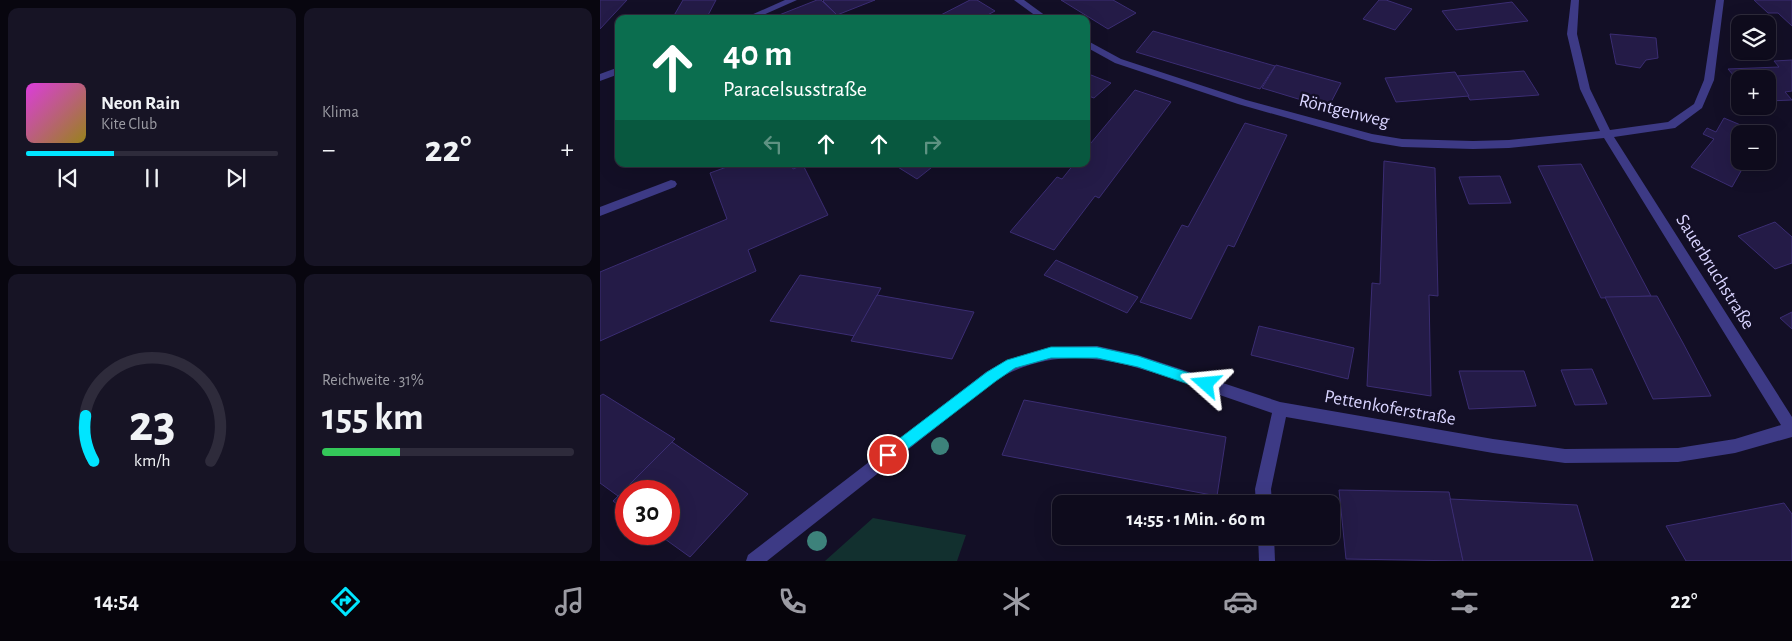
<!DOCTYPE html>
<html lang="de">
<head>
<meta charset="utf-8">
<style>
	body { margin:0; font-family:"Alegreya Sans",sans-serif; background:#171425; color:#f1f3f6; height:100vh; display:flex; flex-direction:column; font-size:19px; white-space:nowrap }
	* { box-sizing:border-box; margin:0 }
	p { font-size:16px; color:#9b9ba3 }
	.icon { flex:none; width:28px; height:28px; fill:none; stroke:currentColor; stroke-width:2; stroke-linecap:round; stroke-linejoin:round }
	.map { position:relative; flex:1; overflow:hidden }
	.drawer { display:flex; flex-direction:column; gap:8px; padding:8px; background:#08060f; width:600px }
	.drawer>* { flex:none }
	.guide { position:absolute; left:15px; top:15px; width:475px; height:152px; border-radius:10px; box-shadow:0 5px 20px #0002,0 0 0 1px #2e2b3b; background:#0b6e4f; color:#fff; overflow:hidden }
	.controls { position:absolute; left:1131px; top:15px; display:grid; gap:10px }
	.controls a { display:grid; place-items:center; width:45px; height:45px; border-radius:10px; background:#0e0b1c; box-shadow:0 5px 20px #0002,0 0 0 1px #2e2b3b; font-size:25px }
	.speed { position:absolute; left:15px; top:480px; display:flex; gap:10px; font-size:25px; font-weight:700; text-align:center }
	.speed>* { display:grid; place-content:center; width:65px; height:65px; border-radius:50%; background:#0e0b1c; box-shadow:0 5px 20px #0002,0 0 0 1px #2e2b3b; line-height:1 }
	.speed .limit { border:8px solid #d22; background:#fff; color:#111 }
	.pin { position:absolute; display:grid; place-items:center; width:42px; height:42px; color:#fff; margin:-21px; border:2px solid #fff; border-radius:50%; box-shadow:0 1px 5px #0007 }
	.me { position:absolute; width:55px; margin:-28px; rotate:288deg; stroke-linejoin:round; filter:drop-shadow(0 0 4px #0008) }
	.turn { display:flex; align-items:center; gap:18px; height:105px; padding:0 25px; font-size:22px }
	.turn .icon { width:65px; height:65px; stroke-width:2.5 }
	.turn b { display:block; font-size:35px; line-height:42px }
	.lanes { display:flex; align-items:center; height:48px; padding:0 25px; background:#0003; justify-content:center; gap:25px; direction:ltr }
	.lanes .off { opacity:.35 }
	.big { font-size:38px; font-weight:700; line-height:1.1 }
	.drawer .widget { flex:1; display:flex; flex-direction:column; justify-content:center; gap:8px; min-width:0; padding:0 18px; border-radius:10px; background:#171425 }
	.drawer .dial { align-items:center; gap:0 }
	.dial svg { height:130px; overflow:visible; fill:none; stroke:#2e2b3b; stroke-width:7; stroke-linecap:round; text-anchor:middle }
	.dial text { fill:#f1f3f6; stroke:none }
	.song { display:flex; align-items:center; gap:15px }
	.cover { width:60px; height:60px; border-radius:8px; background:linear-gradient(135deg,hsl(300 70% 55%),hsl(50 70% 35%)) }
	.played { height:5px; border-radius:2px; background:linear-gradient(90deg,#00e5ff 35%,#2e2b3b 35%) }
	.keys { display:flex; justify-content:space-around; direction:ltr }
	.heat { display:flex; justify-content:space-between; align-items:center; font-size:28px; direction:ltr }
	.charge { height:8px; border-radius:4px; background:linear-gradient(90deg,#34c759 31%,#2e2b3b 0) }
	.drawer .tiles { flex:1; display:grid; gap:8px; grid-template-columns:repeat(2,1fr) }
	.trip { position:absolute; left:452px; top:495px; width:288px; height:50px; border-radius:10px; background:#0e0b1c; box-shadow:0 5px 20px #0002,0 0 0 1px #2e2b3b; font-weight:700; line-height:50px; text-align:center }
	.tabs { display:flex; height:80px; justify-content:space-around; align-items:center; background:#06040b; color:#9b9ba3 }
	.tabs .icon { width:35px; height:35px }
	.tabs .on { color:#00e5ff }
	.tabs b { font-size:22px; color:#f1f3f6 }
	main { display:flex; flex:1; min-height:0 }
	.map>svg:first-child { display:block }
	.green { fill:#12302f }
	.building { fill:#241b47; stroke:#3b2d73 }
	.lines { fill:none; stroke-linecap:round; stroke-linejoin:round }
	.lane { fill:#3d3a85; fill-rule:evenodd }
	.street { fill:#3d3a85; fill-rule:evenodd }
	.tree { fill:#3d827b }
	.route { fill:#00e5ff; stroke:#0095a6 }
	.labels { text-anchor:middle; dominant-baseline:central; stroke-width:5; stroke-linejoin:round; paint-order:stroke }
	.street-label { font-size:19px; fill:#d9d4ff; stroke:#130f26 }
</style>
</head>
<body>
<main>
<section class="drawer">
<div class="tiles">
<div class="widget">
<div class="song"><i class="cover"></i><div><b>Neon Rain</b><p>Kite Club</p></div></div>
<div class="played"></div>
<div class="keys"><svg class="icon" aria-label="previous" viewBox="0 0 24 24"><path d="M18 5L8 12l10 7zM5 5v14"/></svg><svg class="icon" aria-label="pause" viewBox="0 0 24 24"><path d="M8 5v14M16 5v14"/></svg><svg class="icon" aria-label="next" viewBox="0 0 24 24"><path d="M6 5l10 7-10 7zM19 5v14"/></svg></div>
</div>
<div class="widget"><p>Klima</p>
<div class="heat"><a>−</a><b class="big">22°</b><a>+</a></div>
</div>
<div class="widget dial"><svg viewBox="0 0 100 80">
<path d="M14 69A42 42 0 1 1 86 69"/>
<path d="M14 69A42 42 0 0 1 9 41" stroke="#00e5ff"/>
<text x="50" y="56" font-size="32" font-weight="700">23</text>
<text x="50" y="72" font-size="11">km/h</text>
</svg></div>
<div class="widget"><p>Reichweite · 31%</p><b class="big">155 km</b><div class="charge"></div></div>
</div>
</section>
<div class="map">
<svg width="1192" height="561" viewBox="0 0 1192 561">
	<rect width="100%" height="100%" fill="#130f26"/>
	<path class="green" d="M273 518 366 535 357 561H225Z"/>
	<g class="building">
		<path d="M0 0H27L0 29Z"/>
		<path d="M83 0H116L106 19H72Z"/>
		<path d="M217 0H221L237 15 229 19H169Z"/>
		<path d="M275 0 237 15 223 1 224 0Z"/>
		<path d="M370 0H377L395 11 380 19H333Z"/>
		<path d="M461 0H513L536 13 508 29Z"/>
		<path d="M779 0H786L812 9 795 30 763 19Z"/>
		<path d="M1154 0H1192V26L1178 13H1168Z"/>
		<path d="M912 2 928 21 856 30 842 11Z"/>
		<path d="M553 31 675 66 660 89 536 52Z"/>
		<path d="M1010 34 1056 38 1058 58 1046 60 1040 68 1016 64Z"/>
		<path d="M1192 60V91L1185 92 1192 100 1168 101V79H1140V83L1128 69 1179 67 1174 61Z"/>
		<path d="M676 65 741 83 728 108 662 88Z"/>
		<path d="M924 71 939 95 870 100 857 76Z"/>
		<path d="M855 72 869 96 796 102 785 78Z"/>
		<path d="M486 73 511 83 494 98 486 95Z"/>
		<path d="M535 90 571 102 499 198 495 196 454 250 410 232 457 177 462 179 474 164H486V149Z"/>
		<path d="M1124 118 1162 134H1140V161L1137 168 1141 171 1132 187 1091 167 1114 139 1103 134 1107 128 1116 132Z"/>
		<path d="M645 123 687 135 634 247 628 245 591 319 540 302 582 225 588 227Z"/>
		<path d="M784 161 835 168 838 296 829 295 831 396 767 386 772 283 780 284Z"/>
		<path d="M135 164H191L193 169 203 165 228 215 148 250 156 271 0 341V272L127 219 110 173Z"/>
		<path d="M293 164H336L317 179Z"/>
		<path d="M981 164 992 185 1051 296 1001 298 938 166Z"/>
		<path d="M900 176 911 203 869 204 859 177Z"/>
		<path d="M1175 222 1192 237V263L1175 269 1138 236Z"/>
		<path d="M456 260 538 297 527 313 444 275Z"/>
		<path d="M200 275 281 288 255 336 170 321Z"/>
		<path d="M277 295 374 312 352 359 251 341Z"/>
		<path d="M1057 296 1083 343 1111 396 1053 399 1005 297Z"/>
		<path d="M1192 312V329L1180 318Z"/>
		<path d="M659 326 754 348 748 379 651 355Z"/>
		<path d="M992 369 1007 404 975 405 961 370Z"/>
		<path d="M859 371H924L936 406 869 409Z"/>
		<path d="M3 394 75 439 18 496 0 483V396Z"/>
		<path d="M424 400 626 437 617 496 402 455Z"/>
		<path d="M72 442 148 494 90 557 58 534H69V491H26V511L13 501Z"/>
		<path d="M739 490 849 492 863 561 746 559Z"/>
		<path d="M850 499 977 505 993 561H863Z"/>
		<path d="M1184 503 1192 514V561H1086L1066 526Z"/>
	</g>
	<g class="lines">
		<path class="lane" d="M71 180 75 181 77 184 75 187 0 216V207Z"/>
		<g class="street">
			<path d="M185 0H197L154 19H142Z"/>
			<path d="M414 0H424L450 19H440Z"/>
			<path d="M971 0H979L977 34 990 89 1010 130 1068 122 1094 104 1104 80 1116 0H1124L1114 80 1102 108 1075 128 1014 137 1192 417V437L1135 453 1078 462 965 463 893 453 686 417 671 489 672 504H656L655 489 672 413C642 403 612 392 582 382 515 359 461 343 396 380L167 561H146L148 555 386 372 407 360 451 347 497 346 538 355 680 402 893 439 965 449 1078 448 1135 439 1181 425 1004 138 909 148 873 149 802 147 772 142 638 104 515 63 486 47V40L521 59 646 100 772 134 802 139 873 141 909 140 1000 131 980 89 967 34Z"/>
			<path d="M19 67V74L0 81V74Z"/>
			<path d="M658 536H674L675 561H659Z"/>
		</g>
	</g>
	<g class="tree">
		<circle cx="340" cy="446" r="9"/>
		<circle cx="217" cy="541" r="10"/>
	</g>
	<path class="route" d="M451 347H497L538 356 610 380 612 384 610 389 606 390 538 367 497 358H451L415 368 396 381 293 460 288 462 283 460 281 455 283 451 387 372 407 360Z"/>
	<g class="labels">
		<g class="street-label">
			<text transform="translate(744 111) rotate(14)">Röntgenweg</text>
			<text transform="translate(1115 272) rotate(58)">Sauerbruchstraße</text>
			<text transform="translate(790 408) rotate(10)">Pettenkoferstraße</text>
		</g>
	</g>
</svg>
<div class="controls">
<a><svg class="icon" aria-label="layers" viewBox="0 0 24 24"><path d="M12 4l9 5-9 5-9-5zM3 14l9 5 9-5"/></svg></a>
<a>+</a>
<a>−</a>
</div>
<div class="speed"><div class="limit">30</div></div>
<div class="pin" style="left:288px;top:455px;background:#d93025"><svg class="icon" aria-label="arrive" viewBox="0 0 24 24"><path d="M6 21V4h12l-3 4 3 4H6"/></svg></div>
<svg class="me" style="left:606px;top:384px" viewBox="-20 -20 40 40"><path d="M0-17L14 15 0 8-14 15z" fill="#00e5ff" stroke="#fff" stroke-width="4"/></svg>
<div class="trip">14:55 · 1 Min. · 60 m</div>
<div class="guide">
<div class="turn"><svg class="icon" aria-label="ahead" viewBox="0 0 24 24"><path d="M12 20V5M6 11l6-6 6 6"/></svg><div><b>40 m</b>Paracelsusstraße</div></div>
<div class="lanes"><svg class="icon off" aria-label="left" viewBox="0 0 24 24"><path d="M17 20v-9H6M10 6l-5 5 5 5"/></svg><svg class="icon" aria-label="ahead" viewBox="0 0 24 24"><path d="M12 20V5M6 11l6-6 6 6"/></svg><svg class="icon" aria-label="ahead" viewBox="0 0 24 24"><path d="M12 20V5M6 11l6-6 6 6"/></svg><svg class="icon off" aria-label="right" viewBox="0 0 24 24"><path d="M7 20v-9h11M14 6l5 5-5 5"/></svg></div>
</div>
</div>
</main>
<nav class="tabs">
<b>14:54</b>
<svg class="icon on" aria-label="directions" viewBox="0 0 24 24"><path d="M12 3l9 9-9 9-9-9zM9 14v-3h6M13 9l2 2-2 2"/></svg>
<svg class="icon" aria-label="music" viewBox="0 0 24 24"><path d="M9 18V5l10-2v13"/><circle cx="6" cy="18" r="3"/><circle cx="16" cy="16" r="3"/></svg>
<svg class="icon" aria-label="phone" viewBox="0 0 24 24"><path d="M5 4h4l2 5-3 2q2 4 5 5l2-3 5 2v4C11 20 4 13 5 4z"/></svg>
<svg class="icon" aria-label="climate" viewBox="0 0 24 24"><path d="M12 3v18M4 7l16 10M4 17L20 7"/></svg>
<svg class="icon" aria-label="car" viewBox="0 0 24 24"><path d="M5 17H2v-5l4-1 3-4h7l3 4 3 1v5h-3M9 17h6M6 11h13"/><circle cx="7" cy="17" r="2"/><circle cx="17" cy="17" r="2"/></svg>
<svg class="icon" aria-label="filters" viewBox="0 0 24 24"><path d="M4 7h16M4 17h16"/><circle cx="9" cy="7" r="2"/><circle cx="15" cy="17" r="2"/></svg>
<b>22°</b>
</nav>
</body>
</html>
